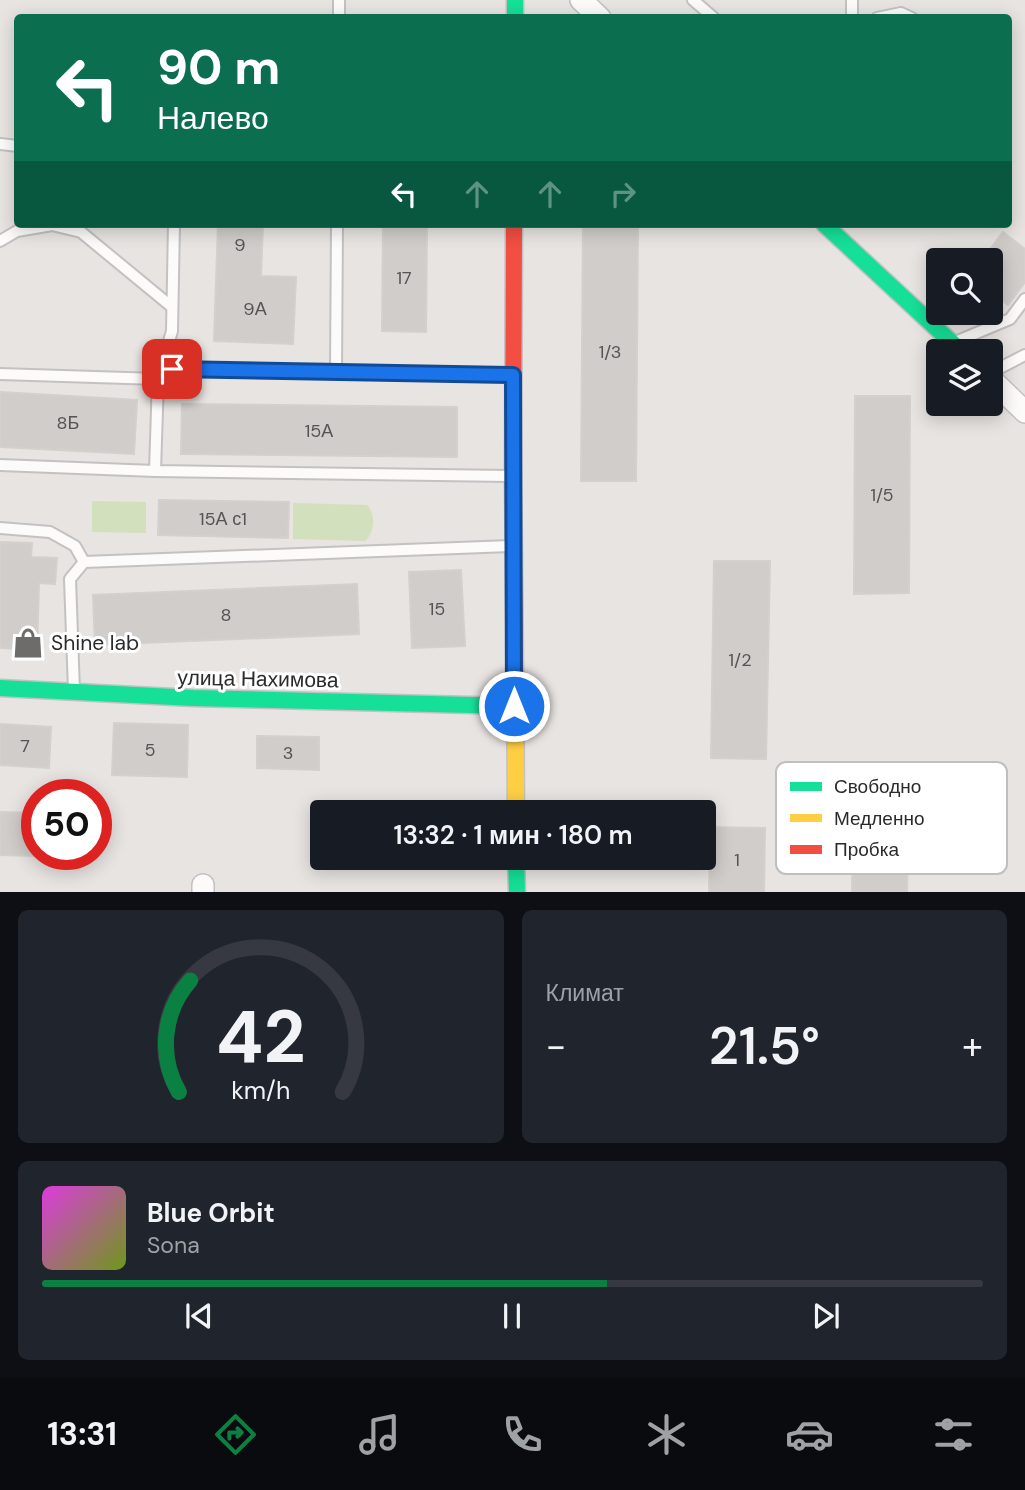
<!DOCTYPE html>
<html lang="ru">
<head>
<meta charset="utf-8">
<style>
	body { margin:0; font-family:"DM Sans",sans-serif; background:#20242c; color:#f1f3f6; height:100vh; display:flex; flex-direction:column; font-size:26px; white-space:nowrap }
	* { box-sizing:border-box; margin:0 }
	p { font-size:23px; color:#9ea1a6 }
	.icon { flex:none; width:38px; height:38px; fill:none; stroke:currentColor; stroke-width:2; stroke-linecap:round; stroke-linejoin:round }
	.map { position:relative; height:892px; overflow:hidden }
	.side { display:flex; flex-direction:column; gap:18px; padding:18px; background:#0d0f14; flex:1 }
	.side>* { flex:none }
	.guide { position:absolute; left:14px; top:14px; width:998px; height:214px; border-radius:7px; box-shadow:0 4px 18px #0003; background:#0b6e4f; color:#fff; overflow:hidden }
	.fabs { position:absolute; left:926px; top:248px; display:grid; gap:14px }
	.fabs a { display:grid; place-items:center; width:77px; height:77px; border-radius:7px; background:#171b24; box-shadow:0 4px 18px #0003; font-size:35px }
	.speed { position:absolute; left:21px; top:779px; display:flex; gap:14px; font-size:35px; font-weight:700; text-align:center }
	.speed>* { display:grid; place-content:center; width:91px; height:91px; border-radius:50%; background:#171b24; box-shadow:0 4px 18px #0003; line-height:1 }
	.speed .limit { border:10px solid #d22; background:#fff; color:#111 }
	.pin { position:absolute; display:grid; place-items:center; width:60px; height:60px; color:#fff; margin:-30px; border-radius:14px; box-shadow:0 4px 10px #0006 }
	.me { position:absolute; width:77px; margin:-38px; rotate:0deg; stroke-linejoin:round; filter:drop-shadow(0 0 5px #0008) }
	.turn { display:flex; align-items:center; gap:24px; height:147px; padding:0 28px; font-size:32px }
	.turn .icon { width:91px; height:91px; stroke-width:2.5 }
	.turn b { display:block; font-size:49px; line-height:60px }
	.lanes { display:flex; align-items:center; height:66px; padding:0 28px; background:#0003; justify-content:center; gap:35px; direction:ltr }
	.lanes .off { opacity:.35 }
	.big { font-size:52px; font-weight:600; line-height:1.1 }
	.side .tile { flex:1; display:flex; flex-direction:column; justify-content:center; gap:10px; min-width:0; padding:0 24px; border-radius:10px; background:#20242c }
	.side .dial { align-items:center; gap:0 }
	.dial svg { height:182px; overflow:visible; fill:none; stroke:#363941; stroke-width:7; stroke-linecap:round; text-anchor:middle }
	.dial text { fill:#f1f3f6; stroke:none }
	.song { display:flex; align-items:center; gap:21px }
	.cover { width:84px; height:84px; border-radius:10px; background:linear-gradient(135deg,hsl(300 70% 55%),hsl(80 70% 35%)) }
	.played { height:7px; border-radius:4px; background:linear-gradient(90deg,#0b8043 60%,#363941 60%) }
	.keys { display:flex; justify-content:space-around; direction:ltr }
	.heat { display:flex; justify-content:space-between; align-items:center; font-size:38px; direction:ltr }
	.side .tiles { flex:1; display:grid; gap:18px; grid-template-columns:1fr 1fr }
	.tile:last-child { grid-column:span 2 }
	.trip { position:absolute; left:310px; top:800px; width:406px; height:70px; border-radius:7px; background:#171b24; box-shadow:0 4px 18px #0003; font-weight:600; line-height:70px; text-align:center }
	.dock { display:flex; height:112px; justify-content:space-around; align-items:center; background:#090b0e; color:#9ea1a6 }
	.dock .icon { width:49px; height:49px }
	.dock .active { color:#0b8043 }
	.dock b { font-size:32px; color:#f1f3f6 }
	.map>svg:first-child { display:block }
	.green { fill:#d3e0bd }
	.building { fill:#d0cdca; stroke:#d3d0cd; stroke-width:2 }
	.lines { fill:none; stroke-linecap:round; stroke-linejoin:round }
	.lane-casing { stroke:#c3c1c2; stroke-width:14 }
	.street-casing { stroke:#c3c1c2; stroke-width:24 }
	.fast-casing { stroke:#c3c1c2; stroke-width:19 }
	.slow-casing { stroke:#c3c1c2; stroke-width:19 }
	.jam-casing { stroke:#c3c1c2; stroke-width:19 }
	.lane { stroke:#fcfbfa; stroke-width:10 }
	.street { stroke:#fcfbfa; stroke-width:21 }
	.fast { stroke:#16e098; stroke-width:16 }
	.slow { stroke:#ffcf43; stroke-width:16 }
	.jam { stroke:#f24e42; stroke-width:16 }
	.route-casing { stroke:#114b97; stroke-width:18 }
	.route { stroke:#1a73e8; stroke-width:12 }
	.labels { text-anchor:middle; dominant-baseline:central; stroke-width:6; stroke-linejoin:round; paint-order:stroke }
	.number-label { font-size:18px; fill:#555454 }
	.poi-label { font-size:21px; fill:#2b2b2b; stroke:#fff; text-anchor:start }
	.street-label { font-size:21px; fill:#2b2b2b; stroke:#fff }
	.key { fill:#fff; stroke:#bfbfbf; stroke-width:2 }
	.key-label { font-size:19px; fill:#2b2b2b }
</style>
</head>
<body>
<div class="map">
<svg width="1025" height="892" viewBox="0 0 1025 892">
	<rect width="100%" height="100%" fill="#e8e4e1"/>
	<g class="green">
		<path d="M92 501 146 502V533L92 532Z"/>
		<path d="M293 503 367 505C376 514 375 532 365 541L293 539Z"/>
	</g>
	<g class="building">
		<path d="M218 224H263L261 276 296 277 293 344 214 341Z"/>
		<path d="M383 224H427L426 332 382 331Z"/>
		<path d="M583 224H638L636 481H581Z"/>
		<path d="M1003 232 1025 249V282L1008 305 990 291 1000 279 990 272V261H981Z"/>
		<path d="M0 392 137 400 134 454 0 447Z"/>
		<path d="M855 396H910L909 593 854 594Z"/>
		<path d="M182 404 457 407V457L181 454Z"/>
		<path d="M159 500 289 502 288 538 158 535Z"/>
		<path d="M0 542 32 543 31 557 57 558 55 584 39 583 37 650 0 648Z"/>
		<path d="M714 561H770L766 759 711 758Z"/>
		<path d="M461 570 465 646 412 648 409 572Z"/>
		<path d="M357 584 359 634 95 645 93 595Z"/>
		<path d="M114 723 188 725 187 777 112 775Z"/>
		<path d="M0 724 51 727 49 768 0 765Z"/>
		<path d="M257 736 319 737V770L257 768Z"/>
		<path d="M0 812 37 813V856L0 855Z"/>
		<path d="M853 820H909L907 892H852Z"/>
		<path d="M710 827 765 828 764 892H709Z"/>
	</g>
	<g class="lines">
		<g class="lane-casing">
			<g id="lane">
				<path d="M693 0 714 18"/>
				<path d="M339 18V0"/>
				<path d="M852 18V0"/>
				<path d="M877 18 901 13 912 18"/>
				<path d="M0 144 18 146"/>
				<path d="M0 241 17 231 52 225 81 232 172 307"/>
				<path d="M955 342 1010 319 1025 299"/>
				<path d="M336 372 337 224"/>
				<path d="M990 373 1025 355"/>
				<path d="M0 374 158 379 172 331 174 224"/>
				<path d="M0 465 155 471 511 476"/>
				<path d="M155 471 158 379 172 369 512 375"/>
				<path d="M0 528 50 532 75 546 84 562"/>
				<path d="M74 691 70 579 84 562 511 546"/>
			</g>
		</g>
		<g class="street-casing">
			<g id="street">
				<path d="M581 0 600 18"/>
				<path d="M990 378 1025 412"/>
				<path d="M203 892V885"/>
			</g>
		</g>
		<g class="fast-casing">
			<g id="fast">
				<path d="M515 0V18"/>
				<path d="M824 224 962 352"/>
				<path d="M0 688 193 698 514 706"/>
				<path d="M516 858 517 892"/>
			</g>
		</g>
		<g class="slow-casing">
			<path id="slow" d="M515 672 516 812"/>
		</g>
		<g class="jam-casing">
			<path id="jam" d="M514 224 513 476 515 672"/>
		</g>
		<use href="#lane" class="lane"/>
		<use href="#street" class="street"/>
		<use href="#fast" class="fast"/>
		<use href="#slow" class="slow"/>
		<use href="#jam" class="jam"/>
	</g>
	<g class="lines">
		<g class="route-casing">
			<path id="route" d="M172 369 513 375 514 706"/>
		</g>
		<use href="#route" class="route"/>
	</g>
	<defs>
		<g id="shop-bare" transform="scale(2.415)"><path d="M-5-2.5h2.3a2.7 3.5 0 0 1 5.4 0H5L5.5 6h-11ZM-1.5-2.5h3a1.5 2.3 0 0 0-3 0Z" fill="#6d6c6b" stroke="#fff" stroke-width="2.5" paint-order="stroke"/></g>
	</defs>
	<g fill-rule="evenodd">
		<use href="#shop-bare" x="28" y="643"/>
	</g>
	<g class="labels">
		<g class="number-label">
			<text x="240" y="245">9</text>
			<text x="404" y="278">17</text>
			<text x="255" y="309">9А</text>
			<text x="610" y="352">1/3</text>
			<text x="68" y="423">8Б</text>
			<text x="319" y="431">15А</text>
			<text x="882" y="495">1/5</text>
			<text x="223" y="519">15А с1</text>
			<text x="437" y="609">15</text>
			<text x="226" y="615">8</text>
			<text x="740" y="660">1/2</text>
			<text x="25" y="746">7</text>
			<text x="150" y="750">5</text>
			<text x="288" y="753">3</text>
			<text x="737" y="860">1</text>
		</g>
		<g class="poi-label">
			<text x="51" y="643">Shine lab</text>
		</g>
		<g class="street-label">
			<text transform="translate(258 679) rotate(1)">улица Нахимова</text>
		</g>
	</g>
	<rect x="776" y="762" width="231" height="112" rx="10" class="key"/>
	<rect x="790" y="782" width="32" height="9" fill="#16e098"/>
	<rect x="790" y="814" width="32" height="8" fill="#ffcf43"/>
	<rect x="790" y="845" width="32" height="9" fill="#f24e42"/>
	<g class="key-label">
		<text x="834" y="793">Свободно</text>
		<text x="834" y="825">Медленно</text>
		<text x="834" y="856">Пробка</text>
	</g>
</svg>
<div class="fabs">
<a><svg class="icon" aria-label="search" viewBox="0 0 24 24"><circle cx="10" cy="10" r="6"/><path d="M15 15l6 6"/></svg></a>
<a><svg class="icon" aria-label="layers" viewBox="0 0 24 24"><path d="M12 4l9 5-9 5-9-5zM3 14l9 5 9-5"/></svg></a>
</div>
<div class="speed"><div class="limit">50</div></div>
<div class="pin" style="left:172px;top:369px;background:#d93025"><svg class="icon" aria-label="arrive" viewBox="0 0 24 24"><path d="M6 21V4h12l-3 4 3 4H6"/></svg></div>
<svg class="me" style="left:514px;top:706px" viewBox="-20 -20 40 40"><circle r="17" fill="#1a73e8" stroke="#fff" stroke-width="3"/><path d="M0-11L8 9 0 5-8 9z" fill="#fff"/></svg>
<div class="trip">13:32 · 1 мин · 180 m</div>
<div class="guide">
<div class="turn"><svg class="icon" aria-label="left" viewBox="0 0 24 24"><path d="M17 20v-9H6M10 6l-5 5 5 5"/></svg><div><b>90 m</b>Налево</div></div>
<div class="lanes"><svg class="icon" aria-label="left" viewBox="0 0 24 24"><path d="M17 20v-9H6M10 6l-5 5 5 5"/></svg><svg class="icon off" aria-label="ahead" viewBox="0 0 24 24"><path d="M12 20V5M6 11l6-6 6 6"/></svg><svg class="icon off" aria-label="ahead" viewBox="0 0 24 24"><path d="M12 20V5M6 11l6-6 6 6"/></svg><svg class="icon off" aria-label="right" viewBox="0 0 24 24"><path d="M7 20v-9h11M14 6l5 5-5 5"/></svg></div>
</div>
</div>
<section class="side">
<div class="tiles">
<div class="tile dial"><svg viewBox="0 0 100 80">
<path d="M14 69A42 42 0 1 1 86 69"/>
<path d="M14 69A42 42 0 0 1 19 20" stroke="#0b8043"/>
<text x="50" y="56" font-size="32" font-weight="700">42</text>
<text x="50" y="72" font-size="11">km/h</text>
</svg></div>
<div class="tile"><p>Климат</p>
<div class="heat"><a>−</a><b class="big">21.5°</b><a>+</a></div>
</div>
<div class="tile">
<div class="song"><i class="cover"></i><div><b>Blue Orbit</b><p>Sona</p></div></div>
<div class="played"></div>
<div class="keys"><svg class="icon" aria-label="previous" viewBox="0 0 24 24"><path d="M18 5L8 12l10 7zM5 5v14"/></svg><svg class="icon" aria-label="pause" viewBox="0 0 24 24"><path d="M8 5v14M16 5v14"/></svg><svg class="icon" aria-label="next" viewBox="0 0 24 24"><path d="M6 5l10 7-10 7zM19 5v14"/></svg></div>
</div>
</div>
</section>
<nav class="dock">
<b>13:31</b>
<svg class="icon active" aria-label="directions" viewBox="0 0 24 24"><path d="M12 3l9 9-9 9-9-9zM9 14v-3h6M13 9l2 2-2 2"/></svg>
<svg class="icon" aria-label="music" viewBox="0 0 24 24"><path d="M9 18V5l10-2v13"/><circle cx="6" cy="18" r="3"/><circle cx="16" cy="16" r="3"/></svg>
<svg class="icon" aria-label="phone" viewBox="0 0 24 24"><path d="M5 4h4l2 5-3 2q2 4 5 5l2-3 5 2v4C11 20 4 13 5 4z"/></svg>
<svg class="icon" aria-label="climate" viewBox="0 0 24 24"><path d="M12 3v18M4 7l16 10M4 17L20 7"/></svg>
<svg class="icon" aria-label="car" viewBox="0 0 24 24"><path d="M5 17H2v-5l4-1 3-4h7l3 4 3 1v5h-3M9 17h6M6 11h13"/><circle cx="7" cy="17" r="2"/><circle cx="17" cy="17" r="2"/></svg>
<svg class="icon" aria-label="filters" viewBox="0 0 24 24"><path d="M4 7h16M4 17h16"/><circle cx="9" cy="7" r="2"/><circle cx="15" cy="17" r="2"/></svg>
</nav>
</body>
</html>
